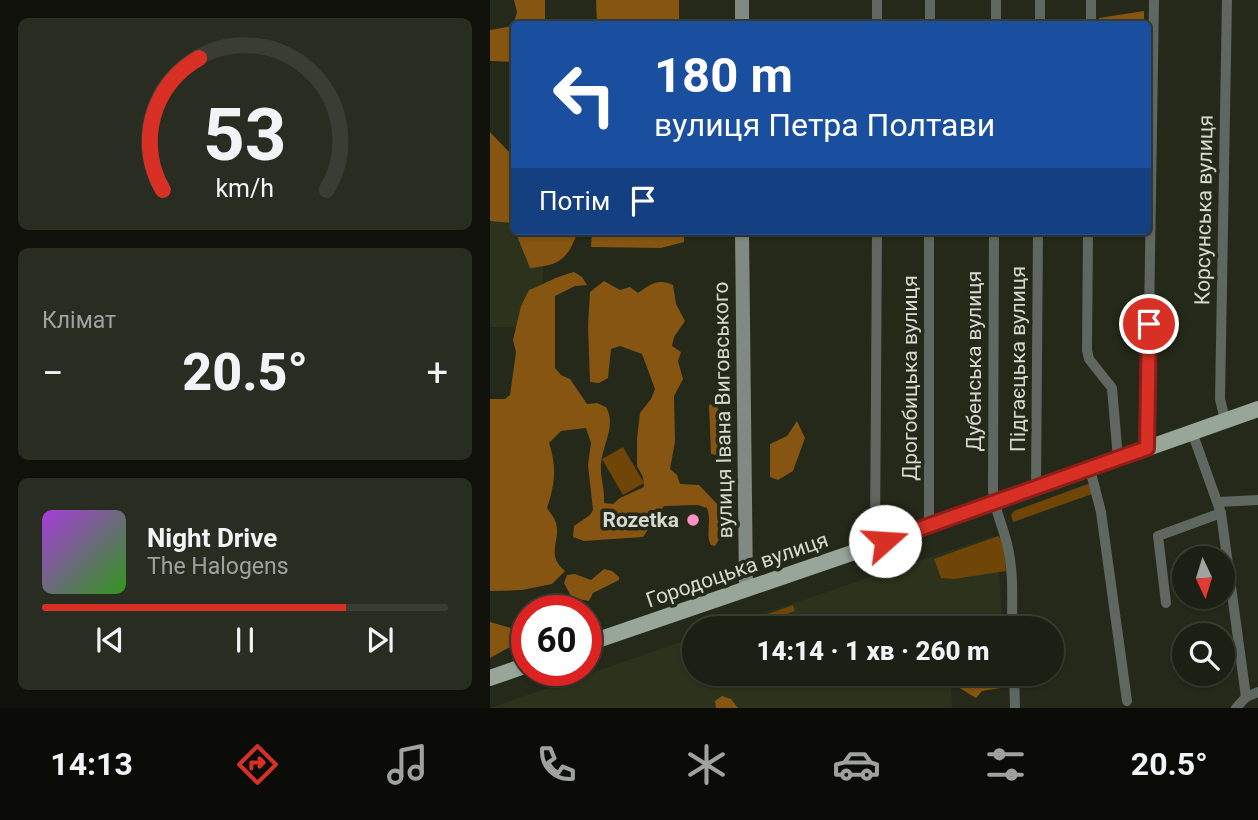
<!DOCTYPE html>
<html lang="uk">
<head>
<meta charset="utf-8">
<style>
	body { margin:0; font-family:Roboto,sans-serif; background:#292c21; color:#f1f3f6; height:100vh; display:flex; flex-direction:column; font-size:26px; white-space:nowrap }
	* { box-sizing:border-box; margin:0 }
	p { font-size:23px; color:#a0a2a0 }
	.icon { flex:none; width:38px; height:38px; fill:none; stroke:currentColor; stroke-width:2; stroke-linecap:round; stroke-linejoin:round }
	.map { position:relative; flex:1; overflow:hidden }
	.sheet { display:flex; flex-direction:column; gap:18px; padding:18px; background:#0f110a; width:490px }
	.sheet>* { flex:none }
	.guide { position:absolute; left:21px; top:21px; width:640px; height:214px; border-radius:7px; box-shadow:0 2px 5px #0004,0 0 0 2px #3a3d33; background:#1a4fa0; color:#fff; overflow:hidden }
	.needle { width:46px; rotate:176deg }
	.controls { position:absolute; left:682px; top:546px; display:grid; gap:14px }
	.controls a { display:grid; place-items:center; width:63px; height:63px; border-radius:50%; background:#1c1f13; box-shadow:0 2px 5px #0004,0 0 0 2px #3a3d33; font-size:35px }
	.speed { position:absolute; left:21px; top:595px; display:flex; gap:14px; font-size:35px; font-weight:700; text-align:center }
	.speed>* { display:grid; place-content:center; width:91px; height:91px; border-radius:50%; background:#1c1f13; box-shadow:0 2px 5px #0004,0 0 0 2px #3a3d33; line-height:1 }
	.speed .limit { border:10px solid #d22; background:#fff; color:#111 }
	.pin { position:absolute; display:grid; place-items:center; width:60px; height:60px; color:#fff; margin:-30px; border:4px solid #fff; border-radius:50%; box-shadow:0 2px 7px #0007 }
	.me { position:absolute; width:77px; margin:-38px; rotate:71deg; stroke-linejoin:round; filter:drop-shadow(0 0 5px #0008) }
	.turn { display:flex; align-items:center; gap:24px; height:147px; padding:0 28px; font-size:32px }
	.turn .icon { width:91px; height:91px; stroke-width:2.5 }
	.turn b { display:block; font-size:49px; line-height:60px }
	.then { display:flex; align-items:center; height:66px; padding:0 28px; background:#0003; gap:14px; font-size:26px }
	.big { font-size:52px; font-weight:800; line-height:1.1 }
	.sheet .card { flex:1; display:flex; flex-direction:column; justify-content:center; gap:10px; min-width:0; padding:0 24px; border-radius:10px; background:#292c21 }
	.sheet .dial { align-items:center; gap:0 }
	.dial svg { height:182px; overflow:visible; fill:none; stroke:#3a3d33; stroke-width:7; stroke-linecap:round; text-anchor:middle }
	.dial text { fill:#f1f3f6; stroke:none }
	.song { display:flex; align-items:center; gap:21px }
	.cover { width:84px; height:84px; border-radius:10px; background:linear-gradient(135deg,hsl(280 70% 55%),hsl(110 70% 35%)) }
	.played { height:7px; border-radius:4px; background:linear-gradient(90deg,#d93025 75%,#3a3d33 75%) }
	.keys { display:flex; justify-content:space-around; direction:ltr }
	.heat { display:flex; justify-content:space-between; align-items:center; font-size:38px; direction:ltr }
	.trip { position:absolute; left:192px; top:616px; width:382px; height:70px; border-radius:35px; background:#1c1f13; box-shadow:0 2px 5px #0004,0 0 0 2px #3a3d33; font-weight:800; line-height:70px; text-align:center }
	.tab-bar { display:flex; height:112px; justify-content:space-around; align-items:center; background:#0b0c08; color:#a0a2a0 }
	.tab-bar .icon { width:49px; height:49px }
	.tab-bar .current { color:#d93025 }
	.tab-bar b { font-size:32px; color:#f1f3f6 }
	main { display:flex; flex:1; min-height:0 }
	.map>svg:first-child { display:block }
	.built { fill:#2c321b }
	.green { fill:#6f4508 }
	.forest { fill:#855511 }
	.lines { fill:none; stroke-linecap:round; stroke-linejoin:round }
	.street { stroke:#606760; stroke-width:10 }
	.secondary { stroke:#808a80; stroke-width:14 }
	.primary { stroke:#98a699; stroke-width:16 }
	.route-casing { stroke:#8d1f18; stroke-width:18 }
	.route { stroke:#d93025; stroke-width:12 }
	.poi-dot { fill:#fc8fc3; stroke:#252919; stroke-width:2.5 }
	.labels { text-anchor:middle; dominant-baseline:central; stroke-width:7; stroke-linejoin:round; paint-order:stroke }
	.street-label { font-size:21px; fill:#d6d9cf; stroke:#252919 }
	.poi-label { font-size:21px; font-weight:bold; fill:#d6d9cf; stroke:#252919; text-anchor:end }
</style>
</head>
<body>
<main>
<section class="sheet">
<div class="card dial"><svg viewBox="0 0 100 80">
<path d="M14 69A42 42 0 1 1 86 69"/>
<path d="M14 69A42 42 0 0 1 30 11" stroke="#d93025"/>
<text x="50" y="56" font-size="32" font-weight="700">53</text>
<text x="50" y="72" font-size="11">km/h</text>
</svg></div>
<div class="card"><p>Клімат</p>
<div class="heat"><a>−</a><b class="big">20.5°</b><a>+</a></div>
</div>
<div class="card">
<div class="song"><i class="cover"></i><div><b>Night Drive</b><p>The Halogens</p></div></div>
<div class="played"></div>
<div class="keys"><svg class="icon" aria-label="previous" viewBox="0 0 24 24"><path d="M18 5L8 12l10 7zM5 5v14"/></svg><svg class="icon" aria-label="pause" viewBox="0 0 24 24"><path d="M8 5v14M16 5v14"/></svg><svg class="icon" aria-label="next" viewBox="0 0 24 24"><path d="M6 5l10 7-10 7zM19 5v14"/></svg></div>
</div>
</section>
<div class="map">
<svg width="768" height="708" viewBox="0 0 768 708">
	<rect width="100%" height="100%" fill="#252919"/>
	<g class="built">
		<path d="M24 176V231H54L52 327H0V181Z"/>
		<path d="M500 537 508 541 512 628H230Z"/>
		<path d="M205 637V674H500L497 684 461 687 462 708H0Z"/>
	</g>
	<g class="green">
		<path d="M133 447 154 483 133 495 112 459Z"/>
		<path d="M598 484 601 485 605 493 523 522 521 515 524 511Z"/>
		<path d="M508 536 513 541 516 571 464 579 451 578 444 559Z"/>
		<path d="M303 605 305 611 261 627 259 621Z"/>
	</g>
	<g class="forest">
		<path d="M24 0H55V24H24V62L0 61V30L23 26 27 12Z"/>
		<path d="M106 0H189V24H107Z"/>
		<path d="M654 11V24H609V18Z"/>
		<path d="M0 132 18 151 24 152V229L22 223 0 221Z"/>
		<path d="M25 231H77L86 236C76 262 67 265 40 268Z"/>
		<path d="M102 231H194V242L171 248 101 247Z"/>
		<path d="M84 272 92 277 97 285 85 286 65 296V368L71 375 80 379 97 404 107 403 116 407C127 426 112 444 111 465 110 478 115 488 114 503L123 504 130 498 154 487 153 477 147 466V439L150 413 161 399 165 389 152 354 130 346 121 349 118 378 109 383 100 382 98 326 100 292 114 281 130 290 140 287 148 293C160 284 169 278 183 285L186 304 195 321 184 337 182 346 191 352 188 361 193 379 184 396 185 442 180 469 187 475 190 484 209 485 228 505 237 521 235 530 225 546 221 545C215 535 222 520 217 508L208 505 174 506 153 537 94 541 83 537 84 526 100 515 103 510 98 465 101 443 96 428 71 431 59 443C67 466 65 485 57 508 60 513 65 518 66 523 71 542 55 554 75 571L62 584 32 590 0 591V399H15L20 395 26 352 23 340 31 306 39 290C54 284 67 276 84 272Z"/>
		<path d="M226 403C232 419 233 439 227 455L221 454 219 405Z"/>
		<path d="M307 421 315 438 303 471 288 480 280 477V444L297 436Z"/>
		<path d="M114 569 122 571 129 577V580L103 593 99 601 82 598 74 583 77 575 85 574 101 580Z"/>
		<path d="M0 622 32 631 35 635 32 646 18 648 0 658Z"/>
		<path d="M476 676 502 678 518 683 517 687 492 691 486 698 463 684 468 677Z"/>
		<path d="M232 696 241 699 248 708H226L225 701Z"/>
	</g>
	<g class="lines">
		<g class="street">
			<path d="M387 24V0"/>
			<path d="M440 24V0"/>
			<path d="M506 24V0"/>
			<path d="M550 24V0"/>
			<path d="M601 24V0"/>
			<path d="M504 231 503 490C504 509 513 526 517 544 524 571 522 601 522 628"/>
			<path d="M598 231 597 350 599 359 622 388 628 459"/>
			<path d="M735 420 730 399 737 0"/>
			<path d="M702 432 731 513 756 697"/>
			<path d="M657 448 664 0"/>
			<path d="M600 469 611 512 637 701"/>
			<path d="M546 488 548 231"/>
			<path d="M728 502 768 500"/>
			<path d="M439 526V231"/>
			<path d="M385 545 387 231"/>
			<path d="M676 603 668 536 731 513"/>
			<path d="M524 674 525 708"/>
			<path d="M746 708 756 697 768 692"/>
		</g>
		<g class="secondary">
			<path d="M252 0V24"/>
			<path d="M252 231 256 589"/>
		</g>
		<g class="primary">
			<path d="M96 644 356 555 768 409"/>
			<path d="M0 678 37 665"/>
		</g>
	</g>
	<g class="lines">
		<g class="route-casing">
			<path id="route" d="M395 541 657 448 659 324"/>
		</g>
		<use href="#route" class="route"/>
	</g>
	<circle class="poi-dot" cx="203" cy="520" r="7"/>
	<g class="labels">
		<g class="street-label">
			<text transform="translate(714 210) rotate(-89)">Корсунська вулиця</text>
			<text transform="translate(528 359) rotate(-90)">Підгаєцька вулиця</text>
			<text transform="translate(484 361) rotate(-90)">Дубенська вулиця</text>
			<text transform="translate(420 378) rotate(-90)">Дрогобицька вулиця</text>
			<text transform="translate(233 410) rotate(-91)">вулиця Івана Виговського</text>
			<text transform="translate(247 570) rotate(-19)">Городоцька вулиця</text>
		</g>
		<g class="poi-label">
			<text x="189" y="520">Rozetka</text>
		</g>
	</g>
</svg>
<div class="controls">
<a><svg class="needle" viewBox="-14 -14 28 28"><path d="M0-13l5 13h-10z" fill="#e53935"/><path d="M0 13l5-13h-10z" fill="#a0a2a0"/></svg></a>
<a><svg class="icon" aria-label="search" viewBox="0 0 24 24"><circle cx="10" cy="10" r="6"/><path d="M15 15l6 6"/></svg></a>
</div>
<div class="speed"><div class="limit">60</div></div>
<div class="pin" style="left:659px;top:324px;background:#d93025"><svg class="icon" aria-label="arrive" viewBox="0 0 24 24"><path d="M6 21V4h12l-3 4 3 4H6"/></svg></div>
<svg class="me" style="left:395px;top:541px" viewBox="-20 -20 40 40"><circle r="19" fill="#fff"/><path d="M0-13L10 11 0 6-10 11z" fill="#d93025"/></svg>
<div class="trip">14:14 · 1 хв · 260 m</div>
<div class="guide">
<div class="turn"><svg class="icon" aria-label="left" viewBox="0 0 24 24"><path d="M17 20v-9H6M10 6l-5 5 5 5"/></svg><div><b>180 m</b>вулиця Петра Полтави</div></div>
<div class="then">Потім<svg class="icon" aria-label="arrive" viewBox="0 0 24 24"><path d="M6 21V4h12l-3 4 3 4H6"/></svg></div>
</div>
</div>
</main>
<nav class="tab-bar">
<b>14:13</b>
<svg class="icon current" aria-label="directions" viewBox="0 0 24 24"><path d="M12 3l9 9-9 9-9-9zM9 14v-3h6M13 9l2 2-2 2"/></svg>
<svg class="icon" aria-label="music" viewBox="0 0 24 24"><path d="M9 18V5l10-2v13"/><circle cx="6" cy="18" r="3"/><circle cx="16" cy="16" r="3"/></svg>
<svg class="icon" aria-label="phone" viewBox="0 0 24 24"><path d="M5 4h4l2 5-3 2q2 4 5 5l2-3 5 2v4C11 20 4 13 5 4z"/></svg>
<svg class="icon" aria-label="climate" viewBox="0 0 24 24"><path d="M12 3v18M4 7l16 10M4 17L20 7"/></svg>
<svg class="icon" aria-label="car" viewBox="0 0 24 24"><path d="M5 17H2v-5l4-1 3-4h7l3 4 3 1v5h-3M9 17h6M6 11h13"/><circle cx="7" cy="17" r="2"/><circle cx="17" cy="17" r="2"/></svg>
<svg class="icon" aria-label="filters" viewBox="0 0 24 24"><path d="M4 7h16M4 17h16"/><circle cx="9" cy="7" r="2"/><circle cx="15" cy="17" r="2"/></svg>
<b>20.5°</b>
</nav>
</body>
</html>
